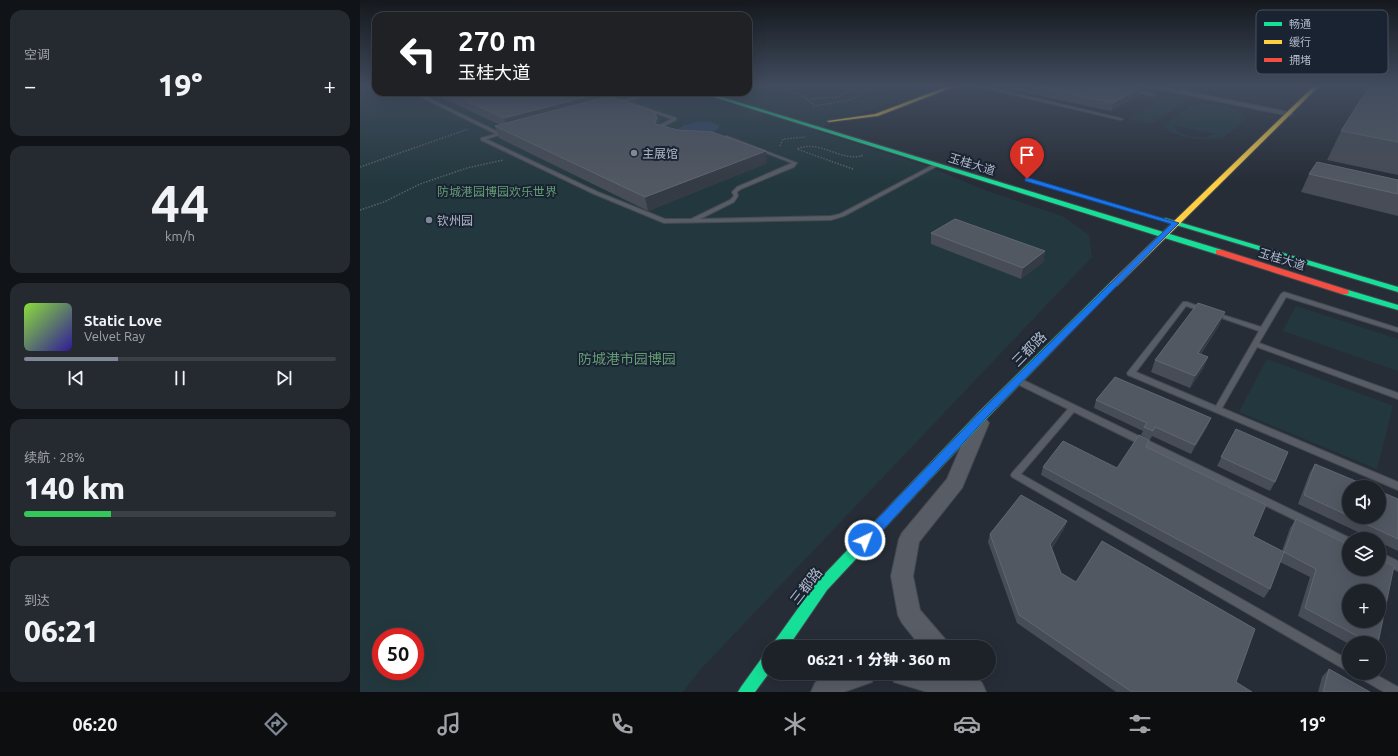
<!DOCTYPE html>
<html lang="zh">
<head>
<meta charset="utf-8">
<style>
	body { margin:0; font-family:Ubuntu,"Noto Sans SC",sans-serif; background:#252a31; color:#f1f3f6; height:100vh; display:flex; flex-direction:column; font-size:15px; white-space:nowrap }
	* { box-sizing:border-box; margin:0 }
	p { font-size:13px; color:#a0a4a8 }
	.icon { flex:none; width:22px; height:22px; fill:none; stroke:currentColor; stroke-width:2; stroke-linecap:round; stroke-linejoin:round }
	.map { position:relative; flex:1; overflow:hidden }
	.drawer { display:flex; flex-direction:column; gap:10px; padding:10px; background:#101317; width:360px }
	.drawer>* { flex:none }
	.top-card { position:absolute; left:12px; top:12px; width:380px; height:84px; border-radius:12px; box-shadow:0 4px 16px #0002,0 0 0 1px #3b3f46; background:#202124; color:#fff; overflow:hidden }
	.controls { position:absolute; left:982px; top:480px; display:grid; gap:8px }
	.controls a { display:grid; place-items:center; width:44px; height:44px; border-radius:50%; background:#1d2229; box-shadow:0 4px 16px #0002,0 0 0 1px #3b3f46; font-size:20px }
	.speed { position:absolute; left:12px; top:628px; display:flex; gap:8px; font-size:20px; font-weight:700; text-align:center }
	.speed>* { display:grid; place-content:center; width:52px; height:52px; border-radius:50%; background:#1d2229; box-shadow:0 4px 16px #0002,0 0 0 1px #3b3f46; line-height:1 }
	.speed .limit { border:6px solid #d22; background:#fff; color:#111 }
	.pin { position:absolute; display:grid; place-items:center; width:34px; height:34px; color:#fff; margin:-41px -17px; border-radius:50% 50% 50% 0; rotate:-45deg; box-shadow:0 0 4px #0007 }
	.pin .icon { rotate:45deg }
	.me { position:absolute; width:44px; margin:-22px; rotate:43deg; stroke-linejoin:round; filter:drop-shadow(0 0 3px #0008) }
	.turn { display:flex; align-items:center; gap:14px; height:84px; padding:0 20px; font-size:18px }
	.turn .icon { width:52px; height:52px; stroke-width:2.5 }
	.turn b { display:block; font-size:28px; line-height:34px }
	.big { font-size:30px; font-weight:800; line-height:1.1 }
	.drawer .widget { flex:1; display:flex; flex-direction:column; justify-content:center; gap:6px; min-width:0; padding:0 14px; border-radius:12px; background:#252a31 }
	.drawer .dial { align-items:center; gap:0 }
	.dial b { font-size:52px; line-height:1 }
	.song { display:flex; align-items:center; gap:12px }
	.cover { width:48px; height:48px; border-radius:6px; background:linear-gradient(135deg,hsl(90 70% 55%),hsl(250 70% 35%)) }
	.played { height:4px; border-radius:2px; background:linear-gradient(90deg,#808796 30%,#3b3f46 30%) }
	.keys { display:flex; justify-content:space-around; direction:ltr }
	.heat { display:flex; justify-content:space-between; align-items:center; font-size:22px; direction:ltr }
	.charge { height:6px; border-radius:3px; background:linear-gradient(90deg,#34c759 28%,#3b3f46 0) }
	.trip { position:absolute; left:402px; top:640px; width:234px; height:40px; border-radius:20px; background:#1d2229; box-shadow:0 4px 16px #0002,0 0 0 1px #3b3f46; font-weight:800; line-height:40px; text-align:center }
	.tab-bar { display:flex; height:64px; justify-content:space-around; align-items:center; background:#0c0e10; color:#a0a4a8 }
	.tab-bar .icon { width:28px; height:28px }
	.tab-bar .on { color:#808796 }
	.tab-bar b { font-size:18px; color:#f1f3f6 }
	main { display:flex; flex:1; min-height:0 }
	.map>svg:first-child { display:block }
	.green { fill:#23383e; fill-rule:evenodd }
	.water { fill:#314463 }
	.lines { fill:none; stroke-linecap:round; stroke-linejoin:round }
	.lane-casing { stroke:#444850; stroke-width:2 }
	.street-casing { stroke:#444850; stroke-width:2 }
	.fast-casing { stroke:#444850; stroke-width:2 }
	.slow-casing { stroke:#444850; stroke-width:2 }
	.jam-casing { stroke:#444850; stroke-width:2 }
	.path { stroke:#5a6068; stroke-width:1.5; stroke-dasharray:1.5 1.5; stroke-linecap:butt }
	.lane { fill:#575c65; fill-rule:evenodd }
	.street { fill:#575c65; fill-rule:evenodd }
	.fast { fill:#16e098; fill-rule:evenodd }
	.slow { fill:#ffcf43; fill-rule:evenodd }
	.jam { fill:#f24e42; fill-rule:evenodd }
	.wall { fill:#474c56 }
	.shaded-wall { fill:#353b44 }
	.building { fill:#525862; stroke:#616772; fill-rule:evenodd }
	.route { fill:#1a73e8; stroke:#114b97 }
	.poi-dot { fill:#808796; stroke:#1a2332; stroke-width:1.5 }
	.labels { text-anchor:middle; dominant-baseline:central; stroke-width:4; stroke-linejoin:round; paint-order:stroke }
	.far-poi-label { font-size:12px; fill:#b0b8c9; stroke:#1a2332; text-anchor:start }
	.far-street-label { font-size:12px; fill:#b0b8c9; stroke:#1a2332 }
	.far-park-label { font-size:12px; fill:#649d74; stroke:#1a2332 }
	.street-label { font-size:14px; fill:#b0b8c9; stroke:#1a2332 }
	.park-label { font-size:14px; fill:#649d74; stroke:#1a2332 }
	.key { fill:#1a2332; stroke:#47505f; stroke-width:1 }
	.key-label { font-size:11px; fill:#b0b8c9 }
</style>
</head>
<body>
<main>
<section class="drawer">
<div class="widget"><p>空调</p>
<div class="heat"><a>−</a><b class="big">19°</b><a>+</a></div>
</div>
<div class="widget dial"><b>44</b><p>km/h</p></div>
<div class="widget">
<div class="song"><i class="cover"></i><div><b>Static Love</b><p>Velvet Ray</p></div></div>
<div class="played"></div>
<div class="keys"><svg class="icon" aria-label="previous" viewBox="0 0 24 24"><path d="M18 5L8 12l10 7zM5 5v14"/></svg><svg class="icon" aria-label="pause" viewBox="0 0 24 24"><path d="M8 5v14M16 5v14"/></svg><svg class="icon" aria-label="next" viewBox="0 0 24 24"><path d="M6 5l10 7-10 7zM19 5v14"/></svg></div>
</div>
<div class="widget"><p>续航 · 28%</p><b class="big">140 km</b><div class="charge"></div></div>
<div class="widget"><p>到达</p><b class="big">06:21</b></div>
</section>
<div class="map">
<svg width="1038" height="692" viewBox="0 0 1038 692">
	<rect width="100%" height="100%" fill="#272d37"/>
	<g class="green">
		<path d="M388 86 575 87 454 130 564 165 627 191 702 216 729 235 732 257 340 670 323 692H0V87H16V92H388ZM21 637H55V671H21Z"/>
		<path d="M803 93 830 98 792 124 768 119 801 98 796 97Z"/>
		<path d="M838 105C851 104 880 105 887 118L863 138 859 139C845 140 812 139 803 125L830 106ZM815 125 855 134C844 139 820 138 814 127Z"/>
		<path d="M936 306 1038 339V371L923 331Z"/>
		<path d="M907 359 1033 406 1017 469 879 412Z"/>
	</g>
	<path class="water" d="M336 122H351L358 125 359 128 352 133 315 131 323 126Z"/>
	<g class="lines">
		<g class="lane-casing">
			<g id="lane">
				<path d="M616 86H624L763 119 761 120Z"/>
				<path d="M826 86H830L820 94H818V92Z"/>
				<path d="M771 89 794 94 795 95 793 96 770 91Z"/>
				<path d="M51 92H56L140 133 147 131 149 132 126 139 238 192 305 219H331L370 200 374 196 372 192 377 187 432 163 367 138 357 141 355 140 367 136 437 163 434 167 381 189 377 192 378 196 374 202 340 219 471 216 480 214 575 164 579 165 484 216 471 220 304 223 234 194 121 140V138L136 134Z"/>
				<path d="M292 92H298L266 101 316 118V120L302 127H300V125L312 119 262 102 254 104 252 103Z"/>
				<path d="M924 292 1038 328V332L926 297 899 343 1038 393V399L897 347 862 408 1038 482V490L768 375 767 373 823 302H827L846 309 847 310 846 311 844 312 826 306 776 372 856 406 899 331 853 315 852 314 855 312 857 313 901 327 921 294Z"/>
				<path d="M655 379H661L992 539H989V546L986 545 714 412 661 474 989 660V672L652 477 651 475 652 473 708 409 655 383 654 381Z"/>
				<path d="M1019 552 1038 561V571L1019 561Z"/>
				<path d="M996 673H1013L1038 687V692H1024L998 677Z"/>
			</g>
		</g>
		<g class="street-casing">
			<g id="street">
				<path d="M784 86H800L929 112 933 114 929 116Z"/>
				<path d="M620 417 626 419 629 423 602 488 559 542 553 576 560 610 585 639 588 647H561L542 623 538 615 531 576 539 539 542 533 587 479 611 423 614 419Z"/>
				<path d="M468 673H515L512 682 484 692H451L455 683Z"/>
				<path d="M531 673H613L622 683 626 692H567L534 682Z"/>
			</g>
		</g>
		<g class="fast-casing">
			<g id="fast">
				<path d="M338 92H345L862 250 863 252 859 254H856Z"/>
				<path d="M805 218 1038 287V292L803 221 802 220Z"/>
				<path d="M751 282H754L758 284 628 417 467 590 428 647H412L414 642 457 582 620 411Z"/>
				<path d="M982 290H988L1038 305V310L982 294 981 292Z"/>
				<path d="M409 653V673L395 692H378L381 687 404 655Z"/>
			</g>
		</g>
		<g class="slow-casing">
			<g id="slow">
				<path d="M589 86H596L518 116 469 122 467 121 515 114Z"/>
				<path d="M954 86H959L757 286H751L750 284 751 282Z"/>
			</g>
		</g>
		<g class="jam-casing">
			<path id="jam" d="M856 250H862L988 290 989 292 988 294H982L856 254Z"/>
		</g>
		<g class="path">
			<path d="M392 86C414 89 439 87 454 106L490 100 514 89 536 86"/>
			<path d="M409 86 418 88"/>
			<path d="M495 91 510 89"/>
			<path d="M451 99 476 97 500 86"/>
			<path d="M420 146 423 139 446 137"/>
			<path d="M0 167 108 129"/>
			<path d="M493 169 437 149C459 139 479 161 502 156L501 154"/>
			<path d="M0 210 24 202 60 184 107 168 143 160"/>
		</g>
		<use href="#lane" class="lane"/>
		<use href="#street" class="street"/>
		<use href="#fast" class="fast"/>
		<use href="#slow" class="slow"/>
		<use href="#jam" class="jam"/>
	</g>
	<g class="wall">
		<path d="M776 86 779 95 751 111 638 87Z"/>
		<path d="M1038 86V175L967 160 981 131Z"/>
		<path d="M70 92H230L237 94 238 99 297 113 300 124 299 125 407 163 288 211 139 138 135 126 140 125Z"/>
		<path d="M949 174 1038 180V216L941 192Z"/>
		<path d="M571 233 685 251 683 262 661 279 571 244Z"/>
		<path d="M860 324 841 354 848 357 843 369 830 388 791 372 795 360Z"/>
		<path d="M736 400 851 418 847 427 831 454 792 436 790 440 781 435 783 431 734 408Z"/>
		<path d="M876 429 915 482 910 491 857 466Z"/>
		<path d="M789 440 786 447 893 536 922 551 930 528 936 519 1018 643H989V644L938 616 950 577 920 562 910 589 904 598 681 475 683 467 757 468Z"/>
		<path d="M955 464 989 487V517H1019L1038 499V551L1019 542V539H1013L938 504 950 472Z"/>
		<path d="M707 521 704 529 692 548 701 573 892 692H756L657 623 628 542 630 534Z"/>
		<path d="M969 669 1010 692H958L962 677Z"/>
	</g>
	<g class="shaded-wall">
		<path d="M781 87 779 95 751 111 753 103Z"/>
		<path d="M237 94 239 105 148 129 144 118Z"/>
		<path d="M297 113 300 124 299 125V128L295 124V115Z"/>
		<path d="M406 151 407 163 288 211 285 197Z"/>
		<path d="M685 251 683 262 661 279 663 268Z"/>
		<path d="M865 312 860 324 833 365 838 353Z"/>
		<path d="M848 357 843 369 830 388 835 376Z"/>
		<path d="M851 418 847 427 831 454 835 445Z"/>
		<path d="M707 521 704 529 688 553 690 544Z"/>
	</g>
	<g class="building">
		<path d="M674 86H776L781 87 753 103Z"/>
		<path d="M1011 86H1038V142L981 131 1001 99Z"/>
		<path d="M87 92H230L237 94 144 118Z"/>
		<path d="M246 97H252L297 113 295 115 297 117 295 124 318 130 352 132 406 151 285 197 135 126Z"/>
		<path d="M957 162 1038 180V194L949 174Z"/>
		<path d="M595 219 685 251 663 268 571 233Z"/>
		<path d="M838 303 865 312 838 353 848 357 835 376 795 360Z"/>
		<path d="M755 377 851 418 835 445 795 427 793 431 784 427 787 423 736 400Z"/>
		<path d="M876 429 928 452 915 482 861 457Z"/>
		<path d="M779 435 789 440 786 447 906 505 893 536 924 552 910 589 683 467 703 441 757 468Z"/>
		<path d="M955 464 1010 487H989V516L944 495Z"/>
		<path d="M1019 491 1038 499V539L991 517H1019Z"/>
		<path d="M661 495 707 521 690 544 701 573 716 582 742 541 895 629 876 682 892 692H772L659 615 630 534Z"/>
		<path d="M936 519 989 545V569H1019V559L1034 566 1018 643H1010L945 608 956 569 924 552ZM989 591H1019V621H989Z"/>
		<path d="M969 669 1010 692H963Z"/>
	</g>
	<linearGradient id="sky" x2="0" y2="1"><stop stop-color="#15191e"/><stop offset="0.47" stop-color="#414c5e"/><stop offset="1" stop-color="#414c5e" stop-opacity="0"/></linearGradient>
	<rect width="1038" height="183" fill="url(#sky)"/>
	<path class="route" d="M665 178H669L819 223 628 416 510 544 505 546 501 544 499 540 501 536 621 411 811 224 665 181Z"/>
	<g class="poi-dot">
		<circle cx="274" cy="153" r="4"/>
		<circle cx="69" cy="220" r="4"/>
	</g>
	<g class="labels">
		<g class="far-poi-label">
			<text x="282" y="153">主展馆</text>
			<text x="77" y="220">钦州园</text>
		</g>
		<g class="far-street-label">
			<text transform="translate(612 164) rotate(17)">玉桂大道</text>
			<text transform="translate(922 259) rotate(17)">玉桂大道</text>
		</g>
		<g class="far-park-label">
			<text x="137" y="191">防城港园博园欢乐世界</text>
		</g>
		<g class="street-label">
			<text transform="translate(669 349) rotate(-45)">三都路</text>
			<text transform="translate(446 586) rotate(-52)">三都路</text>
		</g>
		<g class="park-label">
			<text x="267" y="359">防城港市园博园</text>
		</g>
	</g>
	<rect x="896" y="10" width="132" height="64" rx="6" class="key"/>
	<rect x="904" y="22" width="18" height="4" fill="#16e098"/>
	<rect x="904" y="40" width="18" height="4" fill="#ffcf43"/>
	<rect x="904" y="58" width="18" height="4" fill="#f24e42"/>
	<g class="key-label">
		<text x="929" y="28">畅通</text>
		<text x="929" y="46">缓行</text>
		<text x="929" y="64">拥堵</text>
	</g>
</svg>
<div class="controls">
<a><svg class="icon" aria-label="sound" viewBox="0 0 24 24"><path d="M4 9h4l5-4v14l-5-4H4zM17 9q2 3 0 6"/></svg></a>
<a><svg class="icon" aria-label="layers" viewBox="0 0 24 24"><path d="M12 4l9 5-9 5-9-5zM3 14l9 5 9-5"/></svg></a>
<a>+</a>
<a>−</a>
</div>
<div class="speed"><div class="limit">50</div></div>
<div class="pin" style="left:667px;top:179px;background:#d93025"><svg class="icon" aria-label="arrive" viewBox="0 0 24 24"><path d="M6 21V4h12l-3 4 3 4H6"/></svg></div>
<svg class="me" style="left:505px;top:540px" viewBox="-20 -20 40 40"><circle r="17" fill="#1a73e8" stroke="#fff" stroke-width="3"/><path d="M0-11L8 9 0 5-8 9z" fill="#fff"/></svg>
<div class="trip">06:21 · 1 分钟 · 360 m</div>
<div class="top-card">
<div class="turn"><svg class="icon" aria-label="left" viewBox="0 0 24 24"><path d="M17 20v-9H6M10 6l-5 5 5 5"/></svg><div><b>270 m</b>玉桂大道</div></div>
</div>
</div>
</main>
<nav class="tab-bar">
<b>06:20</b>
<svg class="icon on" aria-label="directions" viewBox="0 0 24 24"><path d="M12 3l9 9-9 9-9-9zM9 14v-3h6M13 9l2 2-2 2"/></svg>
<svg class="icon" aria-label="music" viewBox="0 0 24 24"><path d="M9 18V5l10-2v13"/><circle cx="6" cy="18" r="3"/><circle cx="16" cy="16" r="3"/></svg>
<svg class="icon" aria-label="phone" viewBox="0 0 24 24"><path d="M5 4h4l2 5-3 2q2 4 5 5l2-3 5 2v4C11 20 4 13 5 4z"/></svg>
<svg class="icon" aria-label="climate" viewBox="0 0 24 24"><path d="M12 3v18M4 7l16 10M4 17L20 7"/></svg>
<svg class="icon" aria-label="car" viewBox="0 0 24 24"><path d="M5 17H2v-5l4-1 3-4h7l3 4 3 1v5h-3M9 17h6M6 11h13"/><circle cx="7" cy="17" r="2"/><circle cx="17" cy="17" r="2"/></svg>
<svg class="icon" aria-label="filters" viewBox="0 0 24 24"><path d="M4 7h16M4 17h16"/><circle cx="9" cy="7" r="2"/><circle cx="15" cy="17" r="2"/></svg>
<b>19°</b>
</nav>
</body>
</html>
